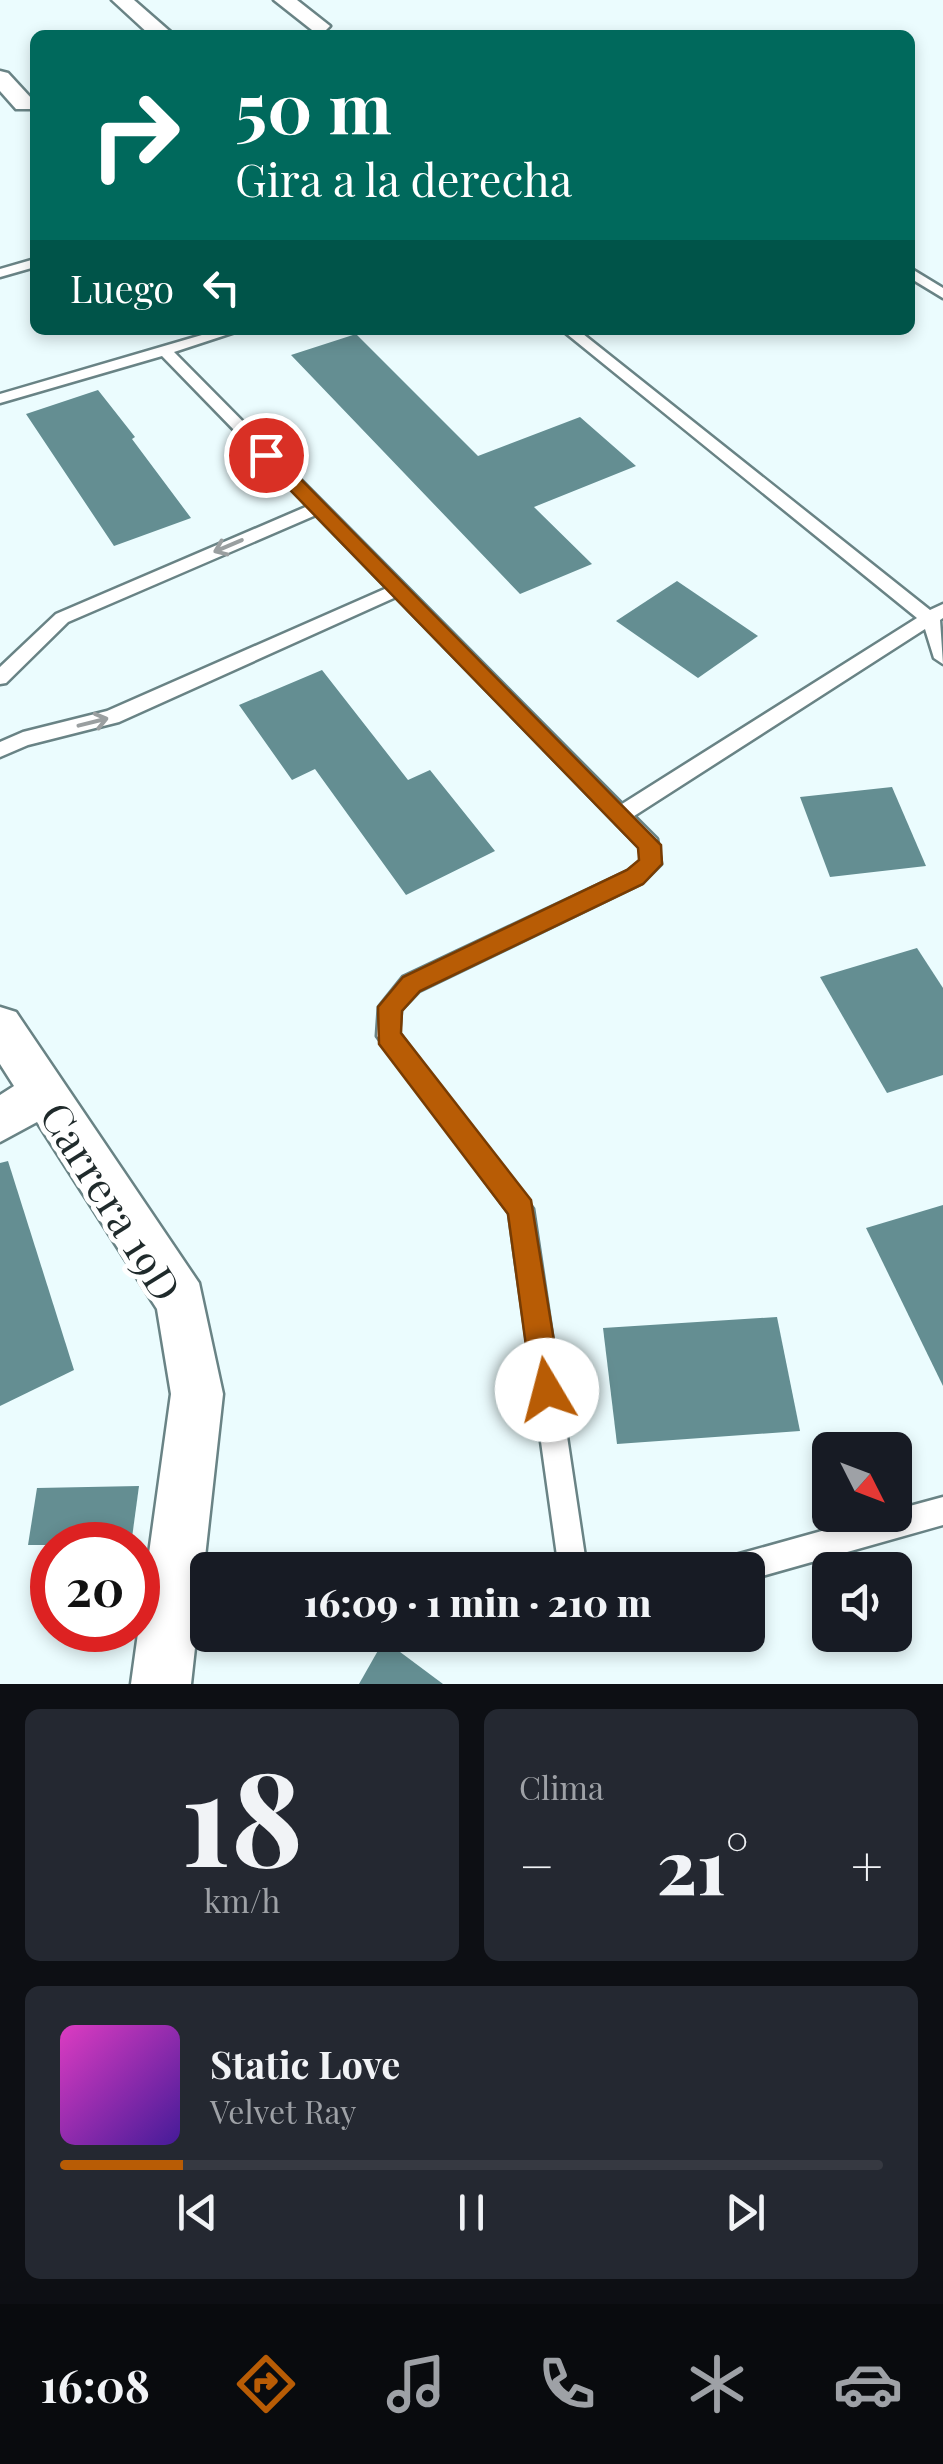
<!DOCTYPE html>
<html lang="es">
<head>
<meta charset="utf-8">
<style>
	body { margin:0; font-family:"Playfair Display",serif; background:#242831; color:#f1f3f6; height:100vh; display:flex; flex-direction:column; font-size:38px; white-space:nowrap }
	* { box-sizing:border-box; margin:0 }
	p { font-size:32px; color:#9ea1a6 }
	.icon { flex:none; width:55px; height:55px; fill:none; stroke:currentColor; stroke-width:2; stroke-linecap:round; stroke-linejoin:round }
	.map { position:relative; height:1684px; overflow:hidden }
	.panel { display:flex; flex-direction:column; gap:25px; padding:25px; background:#0d0f14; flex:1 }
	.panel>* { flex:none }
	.guide { position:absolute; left:30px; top:30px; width:885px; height:305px; border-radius:15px; box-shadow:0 5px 15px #0003; background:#00695c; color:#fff; overflow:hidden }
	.needle { width:65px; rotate:132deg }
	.controls { position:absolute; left:812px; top:1432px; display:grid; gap:20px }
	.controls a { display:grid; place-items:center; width:100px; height:100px; border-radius:15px; background:#171b24; box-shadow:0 5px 15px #0003; font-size:50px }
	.speed { position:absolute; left:30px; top:1522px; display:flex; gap:20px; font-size:50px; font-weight:700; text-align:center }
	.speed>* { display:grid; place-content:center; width:130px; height:130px; border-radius:50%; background:#171b24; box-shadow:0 5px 15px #0003; line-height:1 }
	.speed .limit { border:15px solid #d22; background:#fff; color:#111 }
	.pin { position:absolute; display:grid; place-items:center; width:85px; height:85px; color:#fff; margin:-42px; border:5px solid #fff; border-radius:50%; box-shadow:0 2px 10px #0007 }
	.me { position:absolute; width:110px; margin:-55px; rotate:352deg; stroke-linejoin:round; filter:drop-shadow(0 0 8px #0008) }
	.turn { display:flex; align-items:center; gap:35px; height:210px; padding:0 40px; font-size:45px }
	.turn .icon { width:130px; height:130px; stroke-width:2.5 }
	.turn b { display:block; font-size:70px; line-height:85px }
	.then { display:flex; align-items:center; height:95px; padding:0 40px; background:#0003; gap:20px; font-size:38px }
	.big { font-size:75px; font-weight:800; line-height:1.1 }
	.panel .card { flex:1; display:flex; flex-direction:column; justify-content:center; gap:15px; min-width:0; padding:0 35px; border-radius:15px; background:#242831 }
	.panel .dial { align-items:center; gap:0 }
	.dial b { font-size:130px; line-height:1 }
	.song { display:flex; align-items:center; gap:30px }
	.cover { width:120px; height:120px; border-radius:15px; background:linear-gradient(135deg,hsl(310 70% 55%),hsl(260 70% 35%)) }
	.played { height:10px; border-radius:5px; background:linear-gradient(90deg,#b85c05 15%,#363941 15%) }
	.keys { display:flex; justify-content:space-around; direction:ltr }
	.heat { display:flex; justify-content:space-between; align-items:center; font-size:55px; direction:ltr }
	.panel .tiles { flex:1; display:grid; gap:25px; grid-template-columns:1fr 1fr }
	.card:last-child { grid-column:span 2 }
	.trip { position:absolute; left:190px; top:1552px; width:575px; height:100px; border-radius:15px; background:#171b24; box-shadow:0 5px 15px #0003; font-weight:800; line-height:100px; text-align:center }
	.menu { display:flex; height:160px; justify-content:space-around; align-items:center; background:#090b0e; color:#9ea1a6 }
	.menu .icon { width:70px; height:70px }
	.menu .on { color:#b85c05 }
	.menu b { font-size:45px; color:#f1f3f6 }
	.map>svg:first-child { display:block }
	.building { fill:#648e92 }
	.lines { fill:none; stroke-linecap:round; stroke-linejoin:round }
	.service-casing { stroke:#698385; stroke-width:5 }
	.minor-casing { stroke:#698385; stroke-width:5 }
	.service { fill:#fff; fill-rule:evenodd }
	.minor { fill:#fff; fill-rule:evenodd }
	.oneway { stroke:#9a9fa0 }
	.route { fill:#b85c05; stroke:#783c03; stroke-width:2.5 }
	.labels { text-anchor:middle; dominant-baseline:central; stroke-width:10; stroke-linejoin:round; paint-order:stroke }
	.near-street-label { font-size:42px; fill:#1f2a2b; stroke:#fff }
</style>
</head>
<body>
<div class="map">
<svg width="943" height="1684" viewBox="0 0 943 1684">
	<rect width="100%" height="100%" fill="#ebfcfe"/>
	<g class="building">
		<path d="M356 334 478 456 580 417 636 466 534 507 592 564 520 594 291 355Z"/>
		<path d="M98 390 135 437 132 439 191 518 114 546 26 414Z"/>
		<path d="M677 581 758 636 698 678 616 621Z"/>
		<path d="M322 670 408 780 430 770 495 851 406 895 315 769 292 780 239 705Z"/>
		<path d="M892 787 926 866 830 877 800 797Z"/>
		<path d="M917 948 943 988V1075L887 1093 820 977Z"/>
		<path d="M8 1161 74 1370 0 1406V1163Z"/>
		<path d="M943 1205V1386L866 1228Z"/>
		<path d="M777 1317 800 1431 617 1444 603 1328Z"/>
		<path d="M139 1486 131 1545H28L37 1488Z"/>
		<path d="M384 1640 443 1684H359Z"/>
	</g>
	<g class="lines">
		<g class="service-casing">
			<g id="service">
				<path d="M35 259V267L0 277V269Z"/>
				<path d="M910 268 943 288V298L910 278Z"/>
				<path d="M219 330H241L174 352 622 804 917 618 562 330H578L930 610 943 604V618L940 620 943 664 934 658 925 629 634 816 657 839 661 864 642 883 419 991 401 1010 399 1033 533 1209 587 1570H559L509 1213 377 1036 379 1007 403 977 628 871 641 861 640 848 396 597 119 722 28 745 0 757V742L23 732 107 711 387 588 316 515 68 622 6 683 0 684V667L56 614 308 506 162 356 0 403V394Z"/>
				<path d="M943 1497V1525L748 1580V1570H718L722 1560 732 1556 879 1515H895V1510Z"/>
			</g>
		</g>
		<g class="minor-casing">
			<g id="minor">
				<path d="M112 0H134L174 35H150Z"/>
				<path d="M274 0H297L330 26 326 30H312Z"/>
				<path d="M0 71 8 73 32 99V109H16L0 91Z"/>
				<path d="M0 1007 16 1012 199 1283 223 1394 191 1684H131L171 1394 157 1309 37 1122 0 1142V1095L14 1086 0 1064Z"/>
			</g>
		</g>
		<use href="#service" class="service"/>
		<use href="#minor" class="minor"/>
	</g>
	<defs><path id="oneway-shaft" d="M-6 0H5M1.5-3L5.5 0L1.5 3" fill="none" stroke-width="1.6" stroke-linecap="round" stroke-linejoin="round" transform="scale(2.5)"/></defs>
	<g class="oneway">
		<use href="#oneway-shaft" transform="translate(228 546) rotate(157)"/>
		<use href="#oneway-shaft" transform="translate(93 722) rotate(-14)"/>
	</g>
	<path class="route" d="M260 451H273L661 845 662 864 643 884 420 991 402 1011 401 1033 531 1200 562 1390 558 1400 547 1405 536 1400 532 1390 508 1214 379 1044 378 1007 403 977 627 870 639 860 638 848 260 459Z"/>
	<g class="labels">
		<g class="near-street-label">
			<text transform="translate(112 1201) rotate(58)">Carrera 19D</text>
		</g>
	</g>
</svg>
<div class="controls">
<a><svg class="needle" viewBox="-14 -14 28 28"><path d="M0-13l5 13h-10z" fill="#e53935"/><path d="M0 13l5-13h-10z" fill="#9ea1a6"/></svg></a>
<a><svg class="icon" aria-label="sound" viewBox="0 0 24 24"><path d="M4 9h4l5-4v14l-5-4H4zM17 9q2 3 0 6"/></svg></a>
</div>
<div class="speed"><div class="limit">20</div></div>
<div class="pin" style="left:266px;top:455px;background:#d93025"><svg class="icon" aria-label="arrive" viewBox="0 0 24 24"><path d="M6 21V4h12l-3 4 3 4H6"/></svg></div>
<svg class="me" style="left:547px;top:1390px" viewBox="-20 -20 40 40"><circle r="19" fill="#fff"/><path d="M0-13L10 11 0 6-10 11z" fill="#b85c05"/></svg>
<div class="trip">16:09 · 1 min · 210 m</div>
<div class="guide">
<div class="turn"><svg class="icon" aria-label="right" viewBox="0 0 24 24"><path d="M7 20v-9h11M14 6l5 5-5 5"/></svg><div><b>50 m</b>Gira a la derecha</div></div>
<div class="then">Luego<svg class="icon" aria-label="left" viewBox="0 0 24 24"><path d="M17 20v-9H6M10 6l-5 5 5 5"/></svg></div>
</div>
</div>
<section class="panel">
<div class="tiles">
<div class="card dial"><b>18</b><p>km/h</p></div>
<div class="card"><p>Clima</p>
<div class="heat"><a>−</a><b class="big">21°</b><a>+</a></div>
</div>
<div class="card">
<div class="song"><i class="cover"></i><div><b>Static Love</b><p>Velvet Ray</p></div></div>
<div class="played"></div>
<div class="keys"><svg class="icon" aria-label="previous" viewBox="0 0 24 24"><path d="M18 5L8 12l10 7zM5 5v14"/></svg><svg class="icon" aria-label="pause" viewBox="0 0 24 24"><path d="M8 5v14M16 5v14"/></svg><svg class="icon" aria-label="next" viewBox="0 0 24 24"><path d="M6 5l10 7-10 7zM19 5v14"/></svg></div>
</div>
</div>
</section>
<nav class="menu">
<b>16:08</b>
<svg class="icon on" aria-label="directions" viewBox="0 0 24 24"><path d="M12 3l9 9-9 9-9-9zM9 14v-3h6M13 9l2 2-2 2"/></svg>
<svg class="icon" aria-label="music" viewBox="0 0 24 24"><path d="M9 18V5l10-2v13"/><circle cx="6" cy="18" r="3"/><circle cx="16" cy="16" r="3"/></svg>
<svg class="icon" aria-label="phone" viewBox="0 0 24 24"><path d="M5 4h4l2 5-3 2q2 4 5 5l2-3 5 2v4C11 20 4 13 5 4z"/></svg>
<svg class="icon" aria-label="climate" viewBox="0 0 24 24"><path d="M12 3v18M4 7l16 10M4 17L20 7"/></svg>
<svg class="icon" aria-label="car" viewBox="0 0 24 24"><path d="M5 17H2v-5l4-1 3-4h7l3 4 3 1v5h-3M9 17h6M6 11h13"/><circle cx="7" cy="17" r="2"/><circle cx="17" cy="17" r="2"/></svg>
</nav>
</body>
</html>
